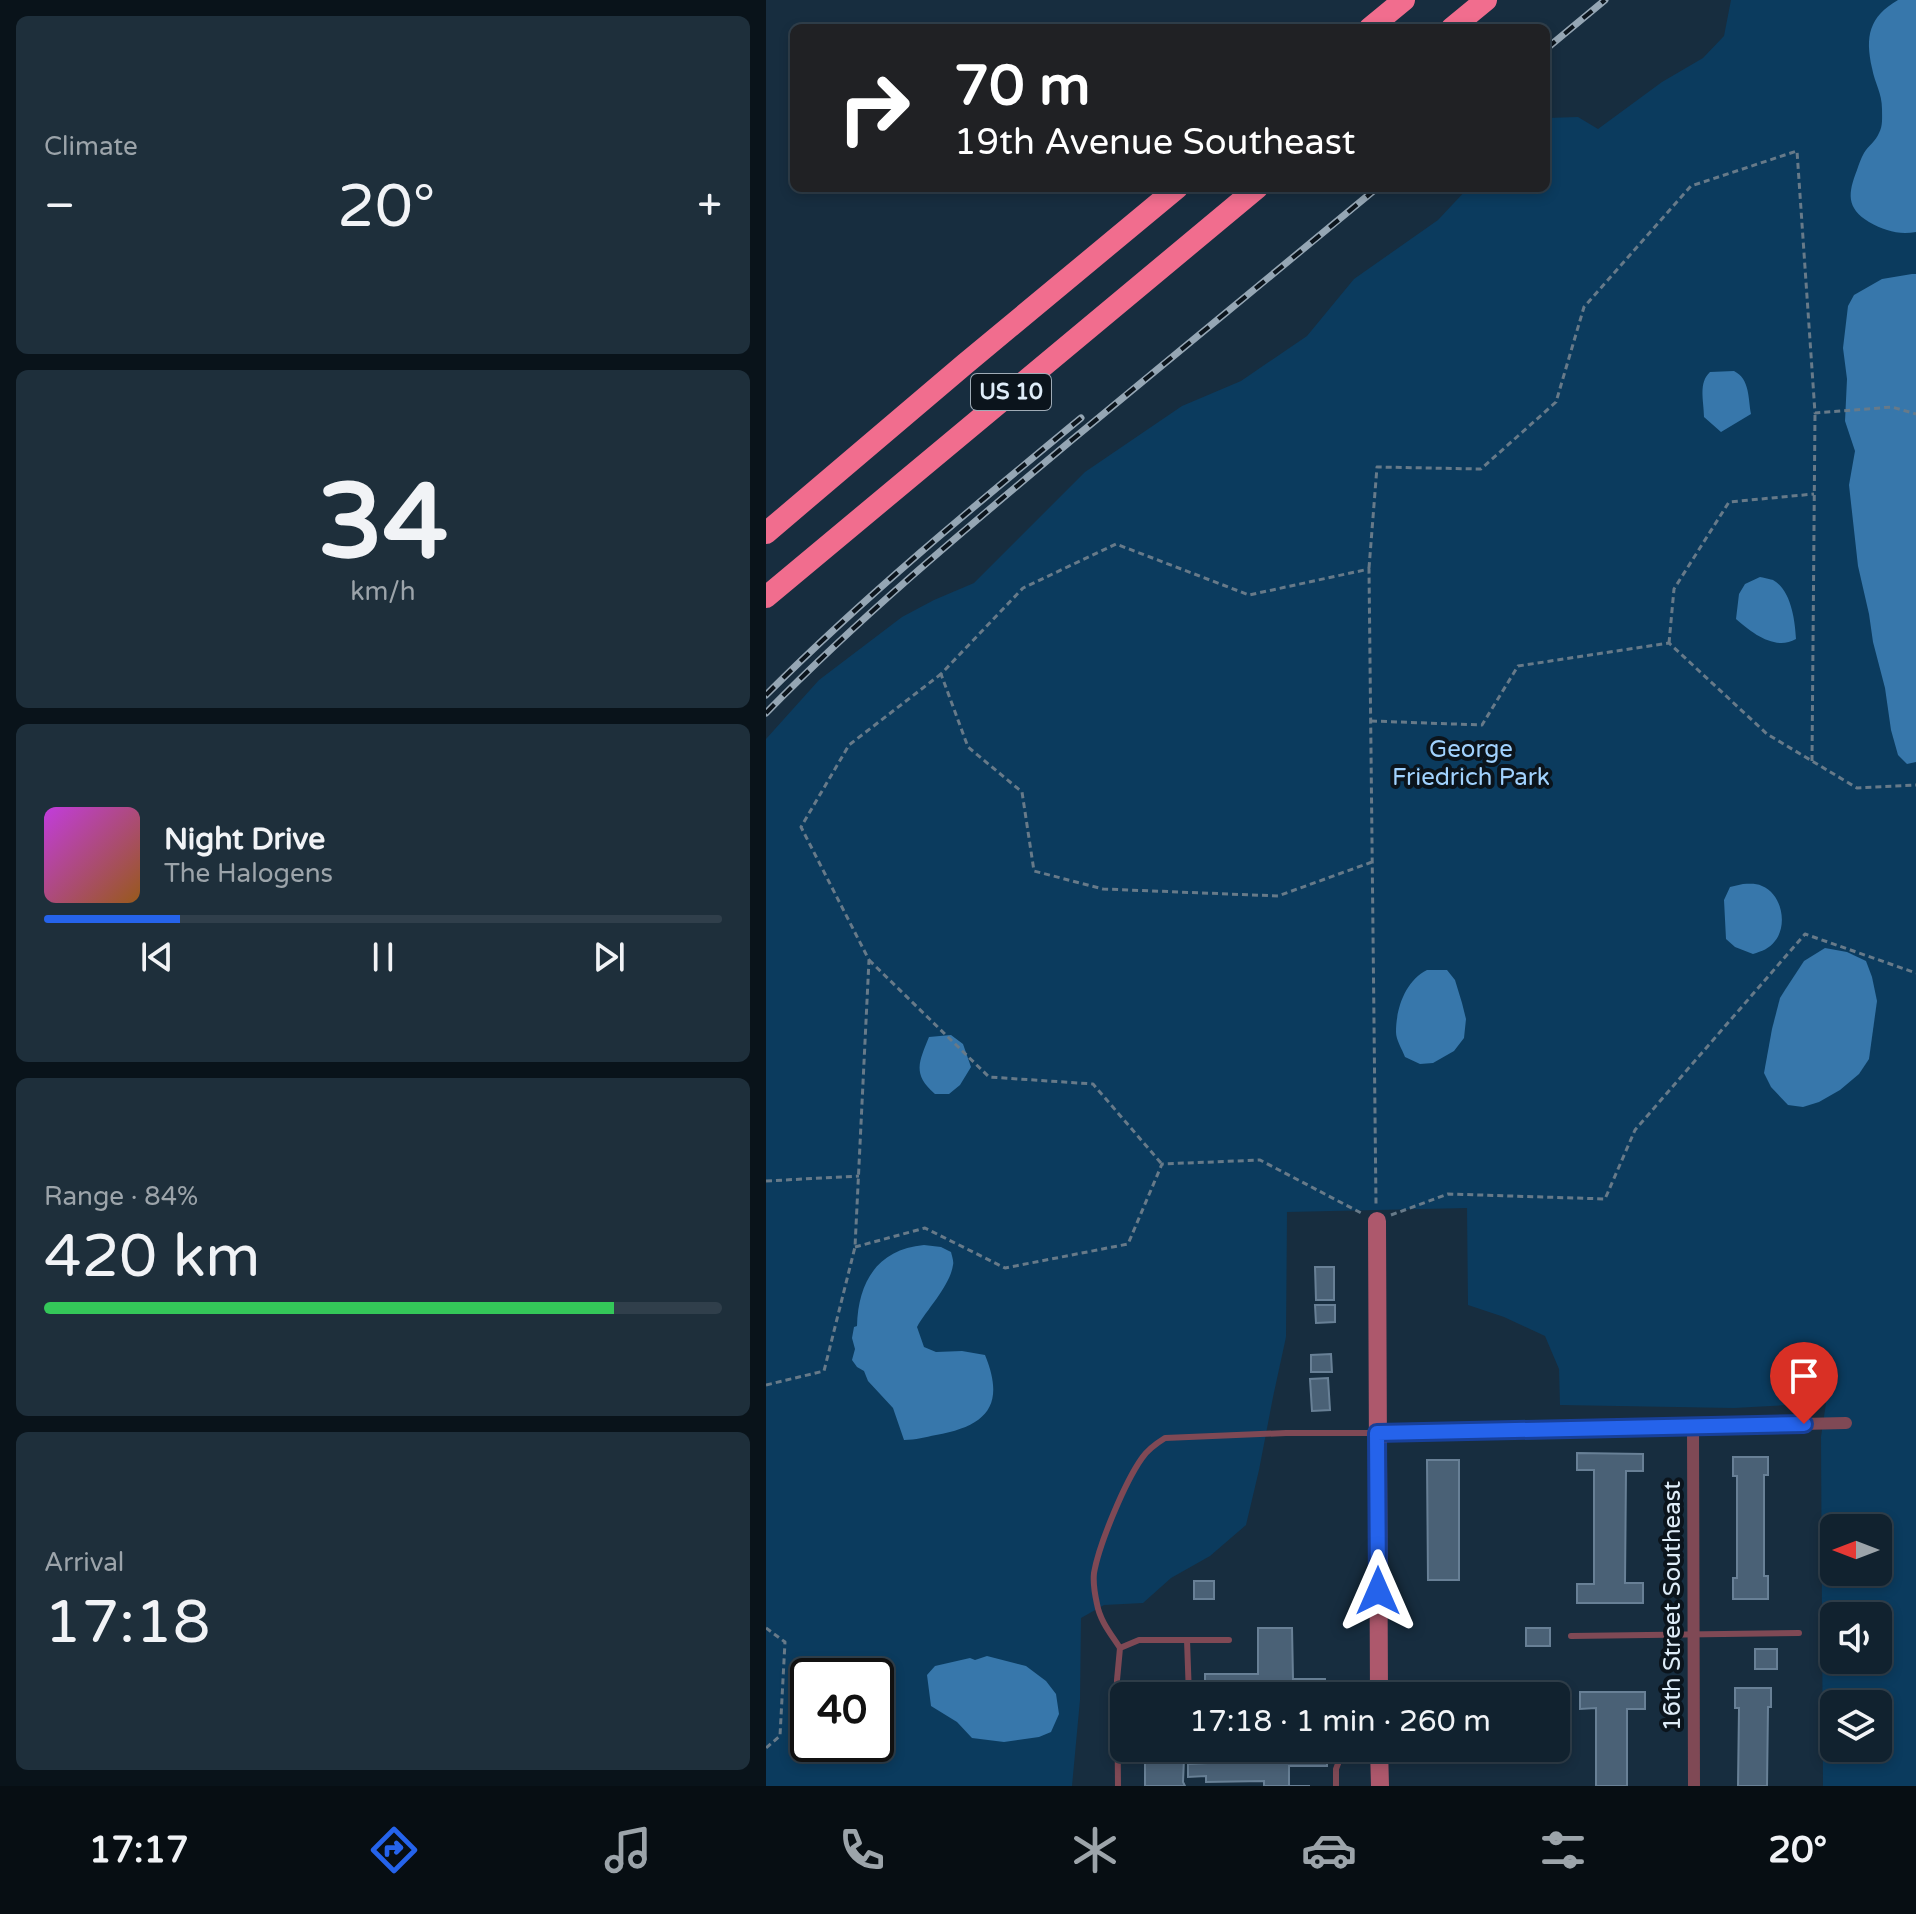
<!DOCTYPE html>
<html lang="en">
<head>
<meta charset="utf-8">
<style>
	body { margin:0; font-family:"Varela Round",sans-serif; background:#1e2f3b; color:#f1f3f6; height:100vh; display:flex; flex-direction:column; font-size:30px; white-space:nowrap }
	* { box-sizing:border-box; margin:0 }
	p { font-size:26px; color:#9ca4aa }
	.icon { flex:none; width:44px; height:44px; fill:none; stroke:currentColor; stroke-width:2; stroke-linecap:round; stroke-linejoin:round }
	.map { position:relative; flex:1; overflow:hidden }
	.drawer { display:flex; flex-direction:column; gap:16px; padding:16px; background:#09131a; width:766px }
	.drawer>* { flex:none }
	.guide { position:absolute; left:24px; top:24px; width:760px; height:168px; border-radius:12px; box-shadow:0 4px 12px #0003,0 0 0 2px #303f4b; background:#202124; color:#fff; overflow:hidden }
	.needle { width:52px; rotate:270deg }
	.buttons { position:absolute; left:1054px; top:1514px; display:grid; gap:16px }
	.buttons a { display:grid; place-items:center; width:72px; height:72px; border-radius:12px; background:#11222f; box-shadow:0 4px 12px #0003,0 0 0 2px #303f4b; font-size:40px }
	.speed { position:absolute; left:24px; top:1658px; display:flex; gap:16px; font-size:40px; font-weight:700; text-align:center }
	.speed>* { display:grid; place-content:center; width:104px; height:104px; border-radius:50%; background:#11222f; box-shadow:0 4px 12px #0003,0 0 0 2px #303f4b; line-height:1 }
	.speed .limit { border:4px solid #111; border-radius:12px; background:#fff; color:#111 }
	.pin { position:absolute; display:grid; place-items:center; width:68px; height:68px; color:#fff; margin:-82px -34px; border-radius:50% 50% 50% 0; rotate:-45deg; box-shadow:0 0 8px #0007 }
	.pin .icon { rotate:45deg }
	.me { position:absolute; width:88px; margin:-44px; rotate:0deg; stroke-linejoin:round; filter:drop-shadow(0 0 6px #0008) }
	.turn { display:flex; align-items:center; gap:28px; height:168px; padding:0 32px; font-size:36px }
	.turn .icon { width:104px; height:104px; stroke-width:2.5 }
	.turn b { display:block; font-size:56px; line-height:68px }
	.big { font-size:60px; font-weight:600; line-height:1.1 }
	.drawer .tile { flex:1; display:flex; flex-direction:column; justify-content:center; gap:12px; min-width:0; padding:0 28px; border-radius:12px; background:#1e2f3b }
	.drawer .dial { align-items:center; gap:0 }
	.dial b { font-size:104px; line-height:1 }
	.song { display:flex; align-items:center; gap:24px }
	.cover { width:96px; height:96px; border-radius:12px; background:linear-gradient(135deg,hsl(290 70% 55%),hsl(30 70% 35%)) }
	.played { height:8px; border-radius:4px; background:linear-gradient(90deg,#2563eb 20%,#303f4b 20%) }
	.keys { display:flex; justify-content:space-around; direction:ltr }
	.heat { display:flex; justify-content:space-between; align-items:center; font-size:44px; direction:ltr }
	.charge { height:12px; border-radius:6px; background:linear-gradient(90deg,#34c759 84%,#303f4b 0) }
	.trip { position:absolute; left:344px; top:1682px; width:460px; height:80px; border-radius:12px; background:#11222f; box-shadow:0 4px 12px #0003,0 0 0 2px #303f4b; font-weight:600; line-height:80px; text-align:center }
	.dock { display:flex; height:128px; justify-content:space-around; align-items:center; background:#070e13; color:#9ca4aa }
	.dock .icon { width:56px; height:56px }
	.dock .active { color:#2563eb }
	.dock b { font-size:36px; color:#f1f3f6 }
	main { display:flex; flex:1; min-height:0 }
	.map>svg:first-child { display:block }
	.green { fill:#0b3b5e; fill-rule:evenodd }
	.water { fill:#3777ab }
	.building { fill:#4a6176; stroke:#688096; stroke-width:2 }
	.lines { fill:none; stroke-linecap:round; stroke-linejoin:round }
	.path { stroke:#677a89; stroke-width:3; stroke-dasharray:6 4; stroke-linecap:butt }
	.lane { stroke:#7f4955; stroke-width:6 }
	.street { stroke:#7f4955; stroke-width:12 }
	.secondary { stroke:#ad586c; stroke-width:18 }
	.highway { stroke:#f16d8e; stroke-width:22 }
	.rail-casing { stroke:#95a6b4; stroke-width:7 }
	.rail { stroke:#0b141c; stroke-width:4; stroke-dasharray:12; stroke-linecap:butt }
	.route-casing { stroke:#184099; stroke-width:20 }
	.route { stroke:#2563eb; stroke-width:14 }
	.labels { text-anchor:middle; dominant-baseline:central; stroke-width:8; stroke-linejoin:round; paint-order:stroke }
	.shield { fill:#0b141c; stroke:#9fabb6; stroke-width:2 }
	.shield-label { font-size:22px; font-weight:bold; fill:#deecf8 }
	.park-label { font-size:24px; fill:#a1d2fe; stroke:#0b141c }
	.street-label { font-size:24px; fill:#deecf8; stroke:#0b141c }
</style>
</head>
<body>
<main>
<section class="drawer">
<div class="tile"><p>Climate</p>
<div class="heat"><a>−</a><b class="big">20°</b><a>+</a></div>
</div>
<div class="tile dial"><b>34</b><p>km/h</p></div>
<div class="tile">
<div class="song"><i class="cover"></i><div><b>Night Drive</b><p>The Halogens</p></div></div>
<div class="played"></div>
<div class="keys"><svg class="icon" aria-label="previous" viewBox="0 0 24 24"><path d="M18 5L8 12l10 7zM5 5v14"/></svg><svg class="icon" aria-label="pause" viewBox="0 0 24 24"><path d="M8 5v14M16 5v14"/></svg><svg class="icon" aria-label="next" viewBox="0 0 24 24"><path d="M6 5l10 7-10 7zM19 5v14"/></svg></div>
</div>
<div class="tile"><p>Range · 84%</p><b class="big">420 km</b><div class="charge"></div></div>
<div class="tile"><p>Arrival</p><b class="big">17:18</b></div>
</section>
<div class="map">
<svg width="1150" height="1786" viewBox="0 0 1150 1786">
	<rect width="100%" height="100%" fill="#172d3f"/>
	<path class="green" d="M965 0H1150V1786H1057L1055 1437 1060 1403 968 1408 794 1405 793 1369 779 1336 738 1317 702 1305 701 1208 521 1212 520 1337 507 1397 493 1470 480 1525 444 1556 405 1578 377 1603 338 1605 315 1618 314 1700 306 1786H0V739L53 680 136 617 168 600 208 583 319 472 416 406 475 381 541 336 588 279 672 220 702 188H780V118L812 117 832 129 896 82 937 58 958 36ZM1068 1528H1112V1572H1068ZM1068 1616H1112V1660H1068ZM42 1676H110V1744H42ZM1068 1704H1112V1748H1068Z"/>
	<g class="water">
		<path d="M1132 0H1150V232C1133 235 1119 231 1103 222 1080 208 1082 193 1091 170 1093 164 1095 158 1098 153 1102 146 1110 141 1113 133 1117 126 1116 117 1116 109 1116 93 1109 84 1106 68 1099 36 1103 17 1132 0Z"/>
		<path d="M1146 274H1150V762L1141 764 1132 755 1125 730 1119 688 1107 642 1103 614 1092 566 1083 485 1089 451 1079 421 1081 379 1077 348 1082 306 1088 295 1116 279Z"/>
		<path d="M968 371C984 379 982 398 985 414L955 432 938 417C938 401 932 383 944 372Z"/>
		<path d="M994 577C996 577 1006 580 1007 580 1025 590 1029 620 1030 639 1009 651 986 633 970 619L973 594 979 584Z"/>
		<path d="M977 884C983 884 990 883 996 886 1016 894 1022 925 1009 941 1003 949 996 951 987 954L969 947 960 939 958 900 964 887Z"/>
		<path d="M1059 948 1081 952 1100 961 1106 977 1111 1001 1103 1059 1093 1074 1074 1090 1053 1102 1037 1107 1022 1105 1005 1087 998 1073 1006 1029 1014 998 1019 990 1038 961Z"/>
		<path d="M661 970H681L689 980 696 1003 700 1019 698 1038 688 1051 667 1063 654 1064 639 1057C636 1049 630 1040 630 1032 630 1009 639 981 661 970Z"/>
		<path d="M185 1035 197 1044 205 1067 194 1085 183 1094H169C146 1074 153 1062 163 1037Z"/>
		<path d="M158 1245 175 1247 185 1252C186 1256 188 1262 187 1265 184 1286 161 1309 151 1327L158 1347 170 1352 196 1351 219 1355C240 1406 220 1426 170 1435 159 1437 150 1440 138 1440L127 1408 102 1381 98 1371 91 1367 86 1360 89 1349 86 1338 88 1327 91 1326C92 1283 111 1249 158 1245Z"/>
		<path d="M221 1656 260 1666 280 1681 290 1694 293 1714 285 1732 273 1737 238 1742 206 1738 191 1722 165 1706 161 1675 169 1666 204 1658 209 1660Z"/>
	</g>
	<g class="building">
		<path d="M549 1267H568V1300H550Z"/>
		<path d="M549 1305H569V1322L550 1323Z"/>
		<path d="M565 1354 566 1372H545V1355Z"/>
		<path d="M562 1378 564 1410 546 1411 544 1379Z"/>
		<path d="M811 1453 877 1454V1471H860L859 1583H877V1603H811V1584H828V1470H811Z"/>
		<path d="M967 1457H1002V1475H998V1576H1002V1599H967V1578H971V1476H967Z"/>
		<path d="M661 1460H693V1580H662Z"/>
		<rect x="428" y="1581" width="20" height="18"/>
		<path d="M492 1628H526L527 1679H559L560 1696H439V1674H492Z"/>
		<rect x="760" y="1628" width="24" height="18"/>
		<rect x="989" y="1649" width="22" height="20"/>
		<rect x="664" y="1688" width="87" height="8"/>
		<path d="M969 1688H1005V1707H1002L1001 1786H972L973 1708H969Z"/>
		<path d="M814 1692H879V1709H861V1786H830V1708L814 1709Z"/>
		<path d="M379 1748H412L418 1759 417 1782 419 1786H379Z"/>
		<path d="M441 1748H561V1766H523V1786H544H498V1781L440 1782V1776L422 1777V1764L441 1763Z"/>
	</g>
	<g class="lines">
		<g class="path">
			<path d="M603 568 611 467 715 469 790 402 818 307 925 186 1031 151 1049 413 1126 407 1150 414"/>
			<path d="M903 643 908 589 963 502 1048 494"/>
			<path d="M605 721 716 725 752 666 903 643 1001 734 1091 788 1150 785"/>
			<path d="M1046 761 1049 413"/>
			<path d="M606 862 512 896 337 889 268 871 256 792 202 747 175 674 257 588 350 544 483 595 603 569 610 1205"/>
			<path d="M103 960 223 1077 327 1084 395 1163"/>
			<path d="M0 1181 93 1176"/>
			<path d="M625 1215 682 1194 839 1199 869 1130 1039 934 1150 973"/>
			<path d="M89 1247 159 1228 239 1268 362 1244 396 1164 494 1160 597 1214"/>
			<path d="M0 1385 58 1371 89 1247 103 960 35 827 83 745 175 674"/>
			<path d="M0 1628 19 1642 14 1736 0 1748"/>
		</g>
		<g class="lane">
			<path d="M805 1636 1033 1633"/>
			<path d="M421 1640 423 1696"/>
			<path d="M354 1648C345 1634 334 1621 331 1604 329 1595 327 1582 328 1573 333 1544 359 1482 376 1458 382 1449 391 1443 399 1438L520 1433H608"/>
			<path d="M352 1786 351 1680 354 1648 373 1640H463"/>
			<path d="M570 1786V1769L578 1748"/>
		</g>
		<g class="street">
			<path d="M927 1426 928 1786"/>
			<path d="M611 1433 1080 1423"/>
		</g>
		<g class="secondary">
			<path d="M611 1221 613 1696"/>
			<path d="M613 1748 614 1786"/>
		</g>
		<g class="highway">
			<path d="M604 28 638 0"/>
			<path d="M686 28 720 0"/>
			<path d="M0 533 199 364 411 188"/>
			<path d="M0 597 491 188"/>
		</g>
		<g class="rail-casing">
			<g id="rail">
				<path d="M780 49 839 0"/>
				<path d="M0 695C99 596 207 507 315 418"/>
				<path d="M0 713C96 615 202 527 307 439 408 355 510 272 611 188"/>
			</g>
		</g>
		<use href="#rail" class="rail"/>
	</g>
	<g class="lines">
		<g class="route-casing">
			<path id="route" d="M612 1591 611 1433 1038 1424"/>
		</g>
		<use href="#route" class="route"/>
	</g>
	<g class="labels">
		<rect class="shield" x="205" y="374" width="80" height="36" rx="6"/>
		<g class="shield-label">
			<text x="245" y="392">US 10</text>
		</g>
		<g class="park-label">
			<text x="705" y="749">George<tspan x="705" dy="28">Friedrich Park</tspan></text>
		</g>
		<g class="street-label">
			<text transform="translate(906 1606) rotate(-90)">16th Street Southeast</text>
		</g>
	</g>
</svg>
<div class="buttons">
<a><svg class="needle" viewBox="-14 -14 28 28"><path d="M0-13l5 13h-10z" fill="#e53935"/><path d="M0 13l5-13h-10z" fill="#9ca4aa"/></svg></a>
<a><svg class="icon" aria-label="sound" viewBox="0 0 24 24"><path d="M4 9h4l5-4v14l-5-4H4zM17 9q2 3 0 6"/></svg></a>
<a><svg class="icon" aria-label="layers" viewBox="0 0 24 24"><path d="M12 4l9 5-9 5-9-5zM3 14l9 5 9-5"/></svg></a>
</div>
<div class="speed"><div class="limit">40</div></div>
<div class="pin" style="left:1038px;top:1424px;background:#d93025"><svg class="icon" aria-label="arrive" viewBox="0 0 24 24"><path d="M6 21V4h12l-3 4 3 4H6"/></svg></div>
<svg class="me" style="left:612px;top:1591px" viewBox="-20 -20 40 40"><path d="M0-17L14 15 0 8-14 15z" fill="#2563eb" stroke="#fff" stroke-width="4"/></svg>
<div class="trip">17:18 · 1 min · 260 m</div>
<div class="guide">
<div class="turn"><svg class="icon" aria-label="right" viewBox="0 0 24 24"><path d="M7 20v-9h11M14 6l5 5-5 5"/></svg><div><b>70 m</b>19th Avenue Southeast</div></div>
</div>
</div>
</main>
<nav class="dock">
<b>17:17</b>
<svg class="icon active" aria-label="directions" viewBox="0 0 24 24"><path d="M12 3l9 9-9 9-9-9zM9 14v-3h6M13 9l2 2-2 2"/></svg>
<svg class="icon" aria-label="music" viewBox="0 0 24 24"><path d="M9 18V5l10-2v13"/><circle cx="6" cy="18" r="3"/><circle cx="16" cy="16" r="3"/></svg>
<svg class="icon" aria-label="phone" viewBox="0 0 24 24"><path d="M5 4h4l2 5-3 2q2 4 5 5l2-3 5 2v4C11 20 4 13 5 4z"/></svg>
<svg class="icon" aria-label="climate" viewBox="0 0 24 24"><path d="M12 3v18M4 7l16 10M4 17L20 7"/></svg>
<svg class="icon" aria-label="car" viewBox="0 0 24 24"><path d="M5 17H2v-5l4-1 3-4h7l3 4 3 1v5h-3M9 17h6M6 11h13"/><circle cx="7" cy="17" r="2"/><circle cx="17" cy="17" r="2"/></svg>
<svg class="icon" aria-label="filters" viewBox="0 0 24 24"><path d="M4 7h16M4 17h16"/><circle cx="9" cy="7" r="2"/><circle cx="15" cy="17" r="2"/></svg>
<b>20°</b>
</nav>
</body>
</html>
